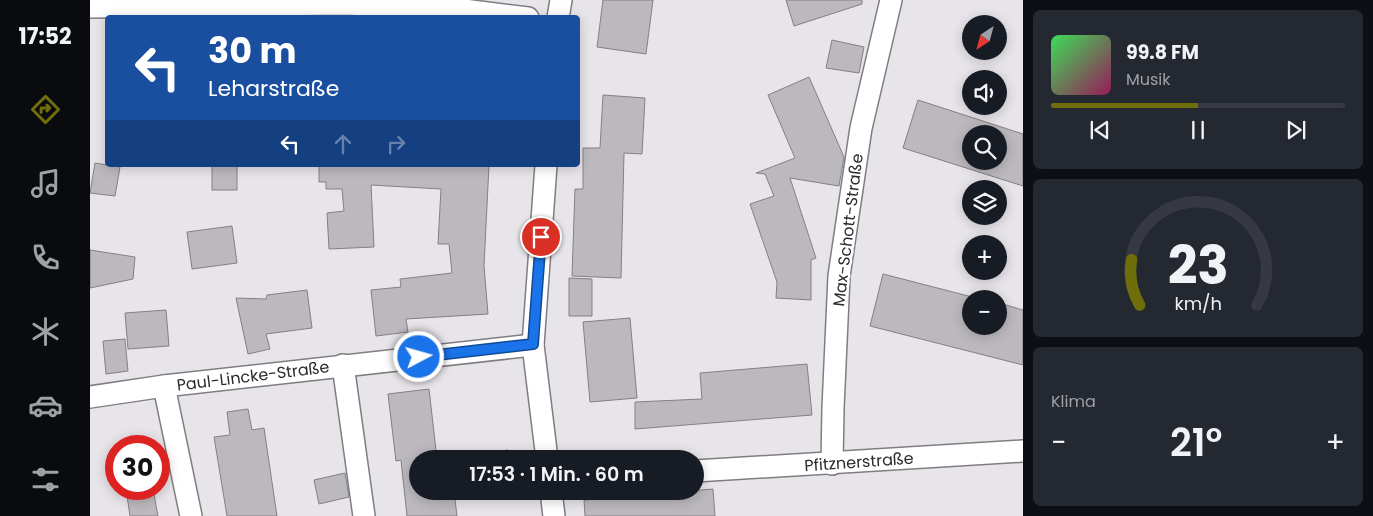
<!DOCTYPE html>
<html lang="de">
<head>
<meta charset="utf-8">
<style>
	body { margin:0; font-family:Poppins,sans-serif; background:#242831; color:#f1f3f6; height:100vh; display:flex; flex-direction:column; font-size:19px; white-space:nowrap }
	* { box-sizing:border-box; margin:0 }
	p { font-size:16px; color:#9ea1a6 }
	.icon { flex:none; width:28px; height:28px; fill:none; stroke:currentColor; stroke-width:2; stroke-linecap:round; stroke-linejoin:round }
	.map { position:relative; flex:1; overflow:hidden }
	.side { display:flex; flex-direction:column; gap:10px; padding:10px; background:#0d0f14; width:350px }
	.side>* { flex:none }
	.banner { position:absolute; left:15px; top:15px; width:475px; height:152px; border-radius:5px; box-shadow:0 2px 12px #0003; background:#1a4fa0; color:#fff; overflow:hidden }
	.needle { width:32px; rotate:216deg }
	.controls { position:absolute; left:872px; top:15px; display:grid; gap:10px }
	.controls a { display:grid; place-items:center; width:45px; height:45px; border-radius:50%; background:#171b24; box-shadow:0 2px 12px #0003; font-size:25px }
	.speed { position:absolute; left:15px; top:435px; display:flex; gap:10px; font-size:25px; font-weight:700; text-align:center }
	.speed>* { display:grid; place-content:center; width:65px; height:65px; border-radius:50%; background:#171b24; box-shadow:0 2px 12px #0003; line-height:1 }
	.speed .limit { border:8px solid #d22; background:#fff; color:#111 }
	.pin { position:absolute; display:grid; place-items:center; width:42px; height:42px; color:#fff; margin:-21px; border:2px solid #fff; border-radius:50%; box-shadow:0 1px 5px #0007 }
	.me { position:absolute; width:55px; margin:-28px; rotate:84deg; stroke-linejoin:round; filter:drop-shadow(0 0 4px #0008) }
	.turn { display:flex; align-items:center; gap:18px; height:105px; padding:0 20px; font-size:22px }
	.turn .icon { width:65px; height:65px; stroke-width:2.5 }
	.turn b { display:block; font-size:35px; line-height:42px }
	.lanes { display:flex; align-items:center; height:48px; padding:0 20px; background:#0003; justify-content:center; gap:25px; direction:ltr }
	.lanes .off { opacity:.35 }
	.big { font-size:38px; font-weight:600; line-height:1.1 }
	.side .card { flex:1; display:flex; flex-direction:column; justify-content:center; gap:8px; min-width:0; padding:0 18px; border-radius:8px; background:#242831 }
	.side .dial { align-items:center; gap:0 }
	.dial svg { height:130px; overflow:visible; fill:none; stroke:#363941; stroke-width:7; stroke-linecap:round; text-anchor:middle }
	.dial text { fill:#f1f3f6; stroke:none }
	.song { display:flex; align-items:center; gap:15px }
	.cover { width:60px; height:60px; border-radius:8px; background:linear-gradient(135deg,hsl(130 70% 55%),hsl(330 70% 35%)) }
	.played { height:5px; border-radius:2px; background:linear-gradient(90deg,#706d0b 50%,#363941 50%) }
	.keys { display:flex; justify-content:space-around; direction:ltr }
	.heat { display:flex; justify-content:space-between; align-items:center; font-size:28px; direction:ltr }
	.trip { position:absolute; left:319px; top:450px; width:295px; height:50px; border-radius:25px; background:#171b24; box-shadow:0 2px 12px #0003; font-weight:600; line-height:50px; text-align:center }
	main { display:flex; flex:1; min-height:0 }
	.tabs { display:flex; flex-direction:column; width:90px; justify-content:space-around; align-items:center; background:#090b0e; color:#9ea1a6 }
	.tabs .icon { width:35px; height:35px }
	.tabs .current { color:#706d0b }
	.tabs b { font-size:22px; color:#f1f3f6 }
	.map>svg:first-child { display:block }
	.building { fill:#bcb9be; stroke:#838085; fill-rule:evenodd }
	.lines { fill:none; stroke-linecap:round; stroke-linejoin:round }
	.minor-casing { stroke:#807d81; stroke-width:24 }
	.minor { stroke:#fff; stroke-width:21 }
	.route-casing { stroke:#114b97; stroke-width:12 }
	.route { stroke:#1a73e8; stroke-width:9 }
	.labels { text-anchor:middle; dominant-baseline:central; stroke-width:5; stroke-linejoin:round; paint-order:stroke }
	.street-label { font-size:16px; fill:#2b2a2c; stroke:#fff }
</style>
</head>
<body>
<main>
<nav class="tabs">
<b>17:52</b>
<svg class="icon current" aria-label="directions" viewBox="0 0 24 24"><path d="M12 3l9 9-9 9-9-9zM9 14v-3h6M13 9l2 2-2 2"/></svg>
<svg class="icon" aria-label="music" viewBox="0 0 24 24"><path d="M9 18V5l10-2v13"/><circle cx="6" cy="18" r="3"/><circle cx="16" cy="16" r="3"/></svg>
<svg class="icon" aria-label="phone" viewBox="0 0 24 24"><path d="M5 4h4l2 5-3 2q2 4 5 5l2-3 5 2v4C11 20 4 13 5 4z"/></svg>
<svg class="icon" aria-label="climate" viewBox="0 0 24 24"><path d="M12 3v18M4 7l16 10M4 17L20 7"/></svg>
<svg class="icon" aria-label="car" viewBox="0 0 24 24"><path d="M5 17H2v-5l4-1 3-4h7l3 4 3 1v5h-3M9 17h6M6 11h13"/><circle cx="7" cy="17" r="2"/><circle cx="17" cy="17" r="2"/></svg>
<svg class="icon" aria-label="filters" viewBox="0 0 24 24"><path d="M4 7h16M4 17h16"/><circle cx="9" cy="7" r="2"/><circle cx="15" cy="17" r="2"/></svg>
</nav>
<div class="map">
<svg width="933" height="516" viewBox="0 0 933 516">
	<rect width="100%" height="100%" fill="#e8e5ea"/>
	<g class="building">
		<path d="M513 0H563L556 54 507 47Z"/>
		<path d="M696 0H772V4L704 26Z"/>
		<path d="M742 40 774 47 769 73 736 68Z"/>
		<path d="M719 77 754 157 749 186 700 178 726 258 721 260V300L686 298 687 282 660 204 684 196 675 174 666 173 705 158 678 95Z"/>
		<path d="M513 95 555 98 552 154 534 153 531 278 482 276 485 189H493V148H510Z"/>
		<path d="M828 100 933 134V186L813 148ZM881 134H909V161H881Z"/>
		<path d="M5 163 30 167 25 196 0 193Z"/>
		<path d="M229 165 316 166V165H399L394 266 398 314 316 319 318 332 286 336 281 290 311 287 310 279 362 273 359 244H348L351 189 281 185 284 247 239 249 237 213 254 211 252 189H236V182H229Z"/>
		<rect x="122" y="166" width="25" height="24"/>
		<path d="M142 226 147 263 102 269 97 232Z"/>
		<path d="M0 250 45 257 43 279 0 288Z"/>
		<path d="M793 274 890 299H881V326H909V303L933 310V365L780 326Z"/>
		<path d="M479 278 502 279V316H479Z"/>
		<path d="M217 290 222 328 176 334 180 349 158 354 146 298 176 299 177 295Z"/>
		<path d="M76 310 79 346 38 349 35 313Z"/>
		<path d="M540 318 547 398 500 402 493 322Z"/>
		<path d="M35 339 38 371 16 374 13 341Z"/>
		<path d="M717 364 722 415 545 429V402L612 399 610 373Z"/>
		<path d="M339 389 347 459H328V491H364L367 516H317L311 460 306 461 298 394Z"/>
		<path d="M158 409 162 430 174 428 187 516H137L124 437 140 435 137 412Z"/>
		<path d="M418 450 419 459H350Z"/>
		<path d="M255 473 259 497 229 504 224 480Z"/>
		<path d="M36 489H63L68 516H40Z"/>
		<path d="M623 489 625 516H495L494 500Z"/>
	</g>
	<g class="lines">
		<g class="minor-casing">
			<g id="minor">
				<path d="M0 7 254 4 358 8 438 18"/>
				<path d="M468 18 471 0"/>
				<path d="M456 165 443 345 457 459"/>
				<path d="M253 365 274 516"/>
				<path d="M74 386 101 516"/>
				<path d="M0 397 74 386 443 345"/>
				<path d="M742 464 743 408 749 276 771 128 801 0"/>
				<path d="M605 471 933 451"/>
				<path d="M461 491 464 516"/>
			</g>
		</g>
		<use href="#minor" class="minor"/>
	</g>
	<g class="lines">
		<g class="route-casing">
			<path id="route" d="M329 357 443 344 451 237"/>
		</g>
		<use href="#route" class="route"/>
	</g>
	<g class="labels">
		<g class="street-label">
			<text transform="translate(758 230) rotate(-83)">Max-Schott-Straße</text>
			<text transform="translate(163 376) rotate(-7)">Paul-Lincke-Straße</text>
			<text transform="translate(769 462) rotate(-4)">Pfitznerstraße</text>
		</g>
	</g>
</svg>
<div class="controls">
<a><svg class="needle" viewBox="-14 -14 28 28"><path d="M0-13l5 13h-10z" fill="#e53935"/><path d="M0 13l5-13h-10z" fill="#9ea1a6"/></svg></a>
<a><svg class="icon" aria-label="sound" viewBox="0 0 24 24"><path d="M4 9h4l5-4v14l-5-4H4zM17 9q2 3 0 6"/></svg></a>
<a><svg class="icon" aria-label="search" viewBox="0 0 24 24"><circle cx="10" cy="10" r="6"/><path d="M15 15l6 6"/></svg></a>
<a><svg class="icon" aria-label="layers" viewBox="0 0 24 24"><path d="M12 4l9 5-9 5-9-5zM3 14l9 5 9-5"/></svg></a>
<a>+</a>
<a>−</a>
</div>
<div class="speed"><div class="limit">30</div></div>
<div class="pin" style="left:451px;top:237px;background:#d93025"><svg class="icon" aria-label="arrive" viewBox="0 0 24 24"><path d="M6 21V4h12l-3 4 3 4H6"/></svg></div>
<svg class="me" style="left:329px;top:357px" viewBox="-20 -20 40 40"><circle r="17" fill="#1a73e8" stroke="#fff" stroke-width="3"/><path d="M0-11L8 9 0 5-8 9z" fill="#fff"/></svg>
<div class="trip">17:53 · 1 Min. · 60 m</div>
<div class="banner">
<div class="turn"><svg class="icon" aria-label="left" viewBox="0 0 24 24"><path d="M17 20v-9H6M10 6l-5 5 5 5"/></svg><div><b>30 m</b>Leharstraße</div></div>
<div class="lanes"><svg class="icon" aria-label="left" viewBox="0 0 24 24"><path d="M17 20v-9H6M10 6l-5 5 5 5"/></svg><svg class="icon off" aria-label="ahead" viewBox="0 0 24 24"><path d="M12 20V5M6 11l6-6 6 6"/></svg><svg class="icon off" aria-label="right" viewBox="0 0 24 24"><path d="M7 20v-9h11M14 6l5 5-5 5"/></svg></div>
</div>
</div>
<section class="side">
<div class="card">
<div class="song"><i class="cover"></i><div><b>99.8 FM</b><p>Musik</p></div></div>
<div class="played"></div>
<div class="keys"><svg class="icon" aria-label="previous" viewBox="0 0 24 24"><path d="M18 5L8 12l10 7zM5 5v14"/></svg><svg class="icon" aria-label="pause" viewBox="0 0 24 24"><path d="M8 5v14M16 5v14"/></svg><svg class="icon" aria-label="next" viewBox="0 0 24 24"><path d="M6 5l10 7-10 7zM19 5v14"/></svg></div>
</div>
<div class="card dial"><svg viewBox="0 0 100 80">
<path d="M14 69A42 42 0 1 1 86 69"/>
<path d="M14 69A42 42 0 0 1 9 41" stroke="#706d0b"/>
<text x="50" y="56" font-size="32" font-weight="700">23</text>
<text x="50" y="72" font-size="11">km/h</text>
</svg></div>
<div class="card"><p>Klima</p>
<div class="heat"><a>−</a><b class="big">21°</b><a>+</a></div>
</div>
</section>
</main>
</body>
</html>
